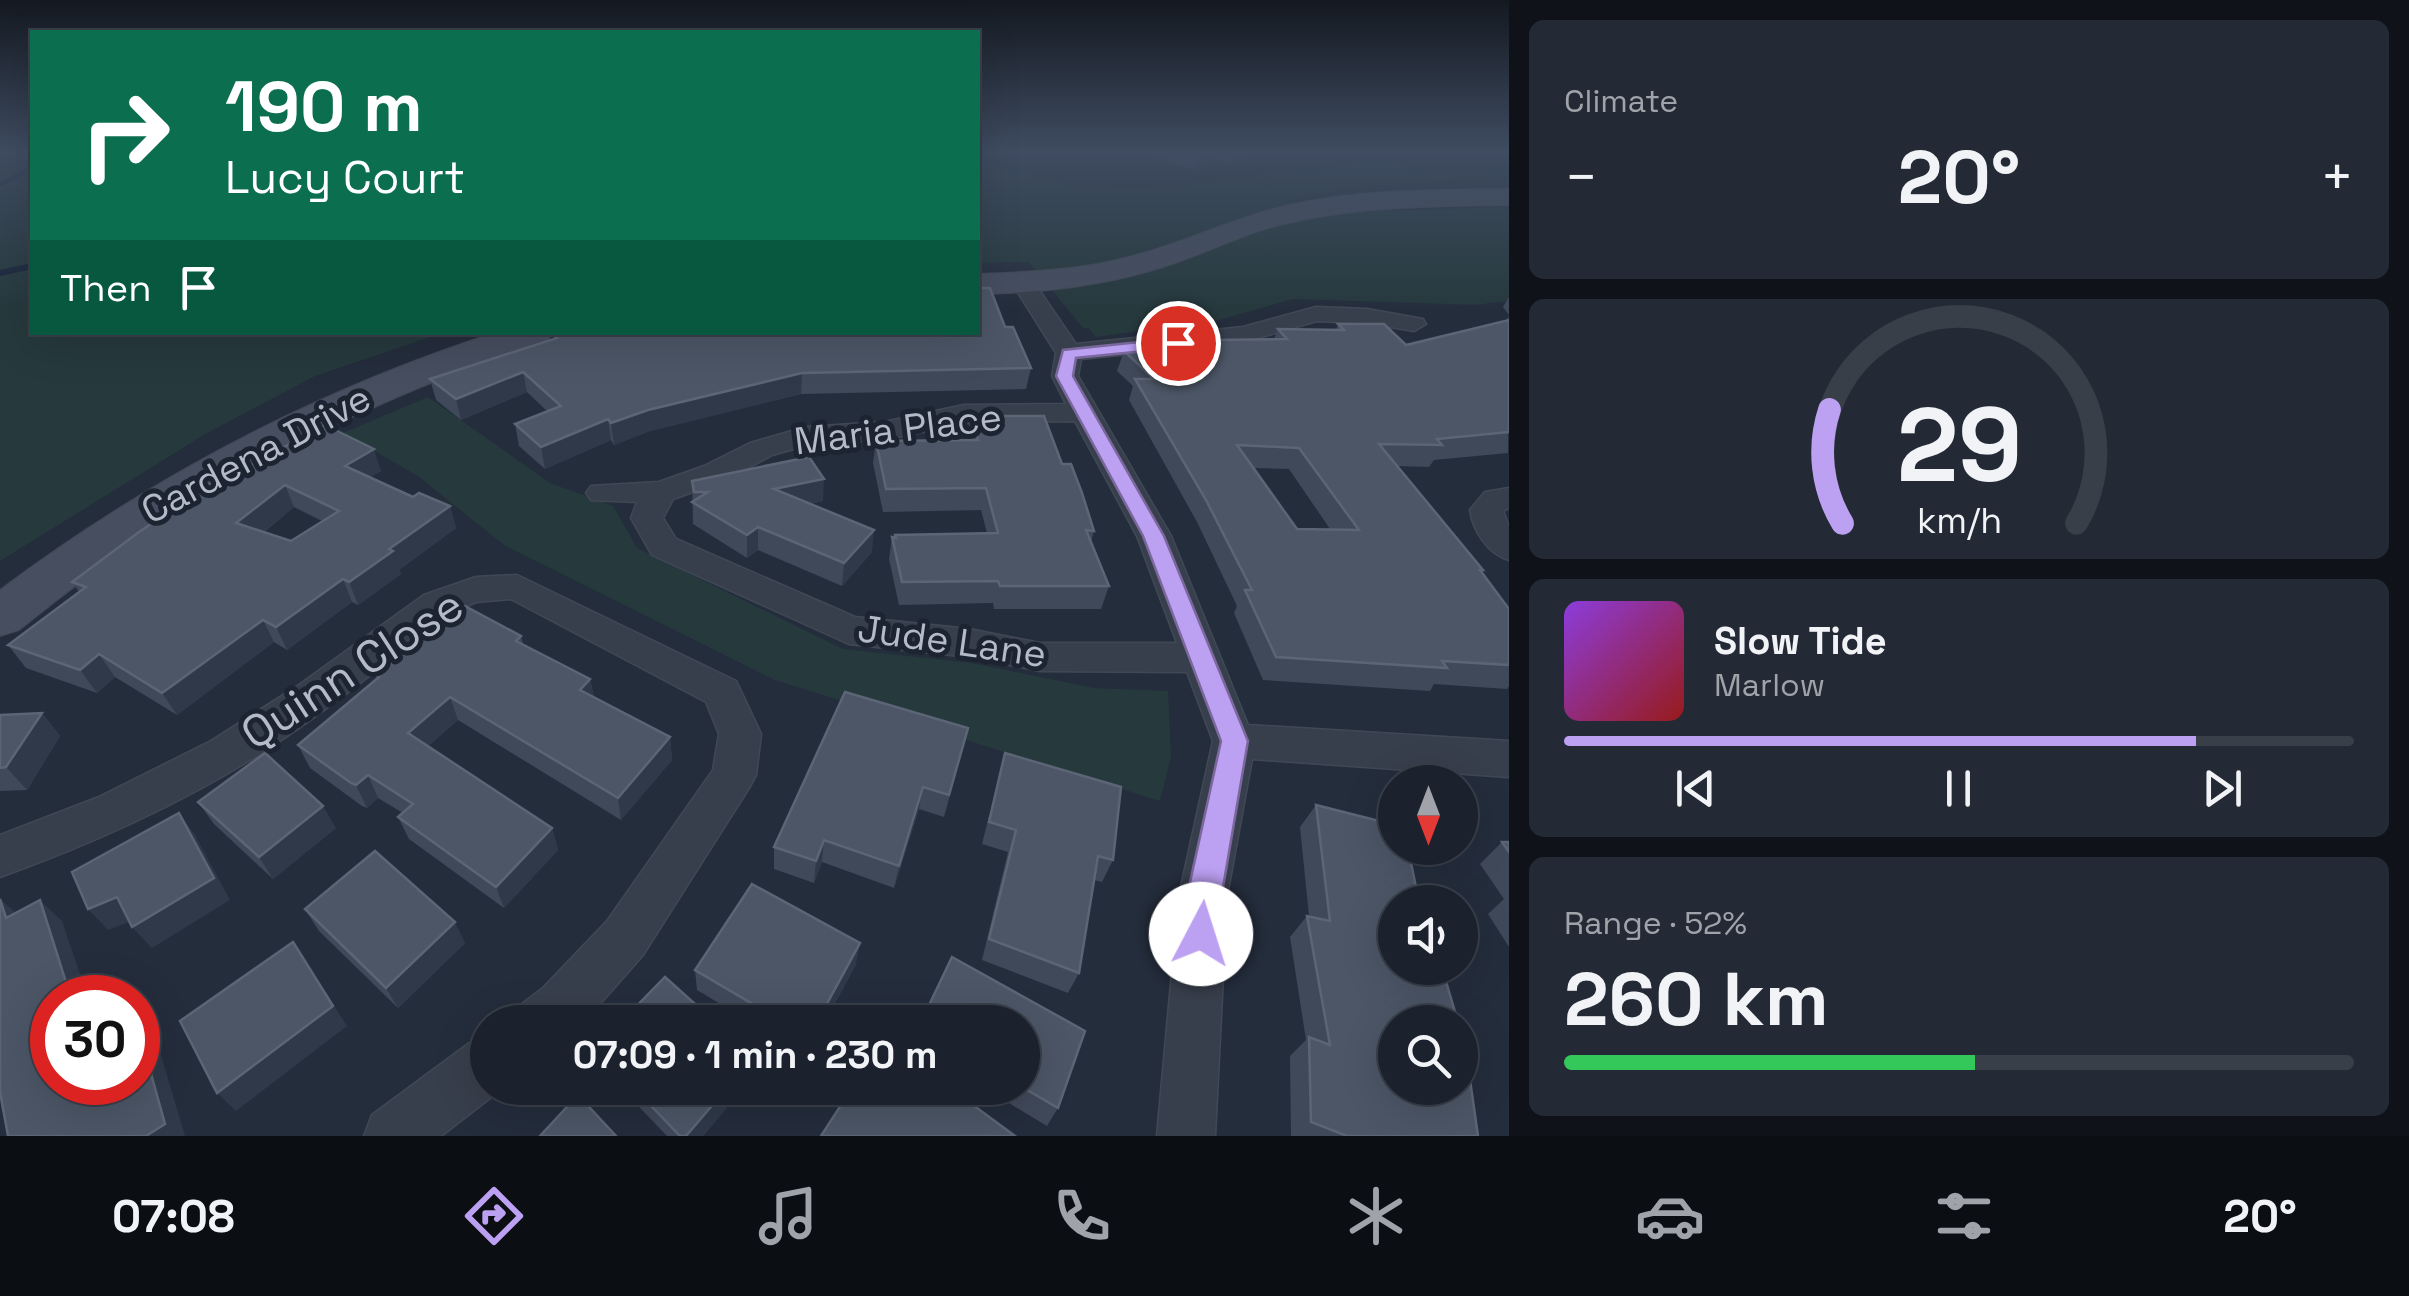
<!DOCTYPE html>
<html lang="en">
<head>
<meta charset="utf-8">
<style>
	body { margin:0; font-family:"Space Grotesk",sans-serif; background:#242a35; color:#f1f3f6; height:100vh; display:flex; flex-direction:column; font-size:38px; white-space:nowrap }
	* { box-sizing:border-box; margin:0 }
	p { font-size:32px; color:#a0a4aa }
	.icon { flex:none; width:55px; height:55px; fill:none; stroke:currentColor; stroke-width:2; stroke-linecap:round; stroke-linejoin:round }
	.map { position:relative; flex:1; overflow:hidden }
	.panel { display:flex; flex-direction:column; gap:20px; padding:20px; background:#0f1319; width:900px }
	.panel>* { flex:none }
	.top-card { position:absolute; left:30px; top:30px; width:950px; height:305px; border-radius:0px; box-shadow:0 10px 40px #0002,0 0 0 2px #393f49; background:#0b6e4f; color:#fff; overflow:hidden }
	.needle { width:65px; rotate:180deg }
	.fabs { position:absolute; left:1378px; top:765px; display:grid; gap:20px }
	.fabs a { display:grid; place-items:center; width:100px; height:100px; border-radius:50%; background:#1b222d; box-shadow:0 10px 40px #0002,0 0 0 2px #393f49; font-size:50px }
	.speed { position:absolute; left:30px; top:975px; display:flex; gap:20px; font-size:50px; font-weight:700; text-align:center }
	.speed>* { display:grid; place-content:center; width:130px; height:130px; border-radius:50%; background:#1b222d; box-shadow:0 10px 40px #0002,0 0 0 2px #393f49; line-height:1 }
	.speed .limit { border:15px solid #d22; background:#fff; color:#111 }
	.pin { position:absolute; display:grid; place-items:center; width:85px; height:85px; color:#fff; margin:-42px; border:5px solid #fff; border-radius:50%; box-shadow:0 2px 10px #0007 }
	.me { position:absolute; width:110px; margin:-55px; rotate:5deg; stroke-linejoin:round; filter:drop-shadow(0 0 8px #0008) }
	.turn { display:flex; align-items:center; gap:35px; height:210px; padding:0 30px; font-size:45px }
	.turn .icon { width:130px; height:130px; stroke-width:2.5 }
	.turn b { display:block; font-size:70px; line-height:85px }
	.then { display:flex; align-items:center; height:95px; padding:0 30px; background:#0003; gap:20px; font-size:38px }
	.big { font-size:75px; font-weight:600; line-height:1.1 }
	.panel .card { flex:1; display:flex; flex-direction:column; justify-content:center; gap:15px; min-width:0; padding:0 35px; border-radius:15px; background:#242a35 }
	.panel .dial { align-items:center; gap:0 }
	.dial svg { height:260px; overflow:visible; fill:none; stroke:#393f49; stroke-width:7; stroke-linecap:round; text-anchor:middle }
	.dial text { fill:#f1f3f6; stroke:none }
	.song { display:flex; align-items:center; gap:30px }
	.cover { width:120px; height:120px; border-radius:15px; background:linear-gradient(135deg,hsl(270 70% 55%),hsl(0 70% 35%)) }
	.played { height:10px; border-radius:5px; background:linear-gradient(90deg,#bca0f2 80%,#393f49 80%) }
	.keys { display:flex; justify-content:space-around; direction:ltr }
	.heat { display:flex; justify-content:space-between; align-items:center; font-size:55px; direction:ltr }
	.charge { height:15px; border-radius:8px; background:linear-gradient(90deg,#34c759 52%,#393f49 0) }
	.trip { position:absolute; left:470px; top:1005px; width:570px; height:100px; border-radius:50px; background:#1b222d; box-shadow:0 10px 40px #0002,0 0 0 2px #393f49; font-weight:600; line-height:100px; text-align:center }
	.tab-bar { display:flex; height:160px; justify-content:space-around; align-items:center; background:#0b0e12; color:#a0a4aa }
	.tab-bar .icon { width:70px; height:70px }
	.tab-bar .selected { color:#bca0f2 }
	.tab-bar b { font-size:45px; color:#f1f3f6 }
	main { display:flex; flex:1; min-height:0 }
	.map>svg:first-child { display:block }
	.green { fill:#26393d }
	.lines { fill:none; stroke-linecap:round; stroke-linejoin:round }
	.stream-far1 { stroke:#182339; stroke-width:5 }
	.stream { stroke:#182339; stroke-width:6 }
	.street-casing { stroke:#414855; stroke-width:3 }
	.secondary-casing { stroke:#414855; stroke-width:2 }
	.street { fill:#383f4c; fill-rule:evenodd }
	.secondary { fill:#464e5f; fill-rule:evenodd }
	.wall { fill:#40495a; fill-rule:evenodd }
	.shaded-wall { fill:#2f3949 }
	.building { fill:#4c5666; stroke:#5c6575; stroke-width:2.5; fill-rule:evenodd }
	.route { fill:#bca0f2; stroke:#7a689d; stroke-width:2.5 }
	.labels { text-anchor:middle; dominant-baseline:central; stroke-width:10; stroke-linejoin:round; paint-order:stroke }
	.street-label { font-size:38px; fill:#b4bac7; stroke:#1d2431 }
	.near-street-label { font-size:45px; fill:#b4bac7; stroke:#1d2431 }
</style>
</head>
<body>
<main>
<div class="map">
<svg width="1509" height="1136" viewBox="0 0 1509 1136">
	<rect width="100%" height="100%" fill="#242d3c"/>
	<g class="green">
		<path d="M16 151H32V332L442 333 315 376 207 433 0 561V158Z"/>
		<path d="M978 151H993L985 152 982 162 1082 187 1153 188 1394 159C1427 183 1471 172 1509 169V176L1352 187 1284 200C1356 217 1434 208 1509 207V301L1474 305 1293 299 1219 320 1096 337 1088 328H1083L1029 262 978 263Z"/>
		<path d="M428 397 550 483 613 506 637 548 843 649 972 663 1094 688 1168 691 1171 757 1160 801 775 680 504 545 418 476 343 433Z"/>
	</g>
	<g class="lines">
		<path class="stream-far1" d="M0 184 32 168"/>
		<path class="stream" d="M0 273 32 266"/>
		<g class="street-casing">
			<g id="street">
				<path d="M1023 276 1031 278 1076 344 1243 327 1316 307 1367 309 1423 319 1426 324 1414 331 1367 323 1317 321 1244 342 1081 359 1078 376 1171 536 1248 725 1509 741V777L1252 759 1227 896 1215 1136H1157L1179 896 1213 741 1187 672 1040 671 969 657 849 644 652 555 631 518 637 502 591 500 586 493 591 486 659 482 704 466 750 443 806 427 884 422 964 405 1066 404 1052 376 1056 353 1012 283ZM1075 421 1137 536 1177 643H1040L969 629 855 617 676 539 663 518 673 499 726 480 772 455 808 445 884 440 964 423Z"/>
				<path d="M1509 488V508L1503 511 1509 527V560C1488 554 1473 531 1470 510L1485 492Z"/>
				<path d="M517 575 736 681 761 734 756 775 749 788 643 955 584 1022H515L523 1003 542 989 607 921 713 770 719 734 706 702 511 599 476 602 450 613C393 657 337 703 277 743 190 800 97 842 0 877V835L99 797 211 741 299 685 424 595 476 577Z"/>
				<path d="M488 1036V1088H503L441 1136H364L372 1115 468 1044Z"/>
			</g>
		</g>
		<g class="secondary-casing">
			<g id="secondary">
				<path d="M1509 189V205C1435 206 1361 206 1288 223 1246 232 1207 253 1166 266 1105 286 1041 293 978 294V274C1031 272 1085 270 1136 255 1188 241 1236 217 1289 205 1361 189 1435 190 1509 189Z"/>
				<path d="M497 332H553L548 340C344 407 185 495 19 630L0 636V590C151 477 317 390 497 332Z"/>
			</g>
		</g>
		<use href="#street" class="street"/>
		<use href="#secondary" class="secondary"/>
	</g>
	<g class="wall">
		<path d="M1140 151H1262L1230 163 1215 159 1195 170Z"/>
		<path d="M1416 151H1492L1432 157Z"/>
		<path d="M1509 297V315L1503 307Z"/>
		<path d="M1509 316 1508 453 1434 460 1429 467 1397 466 1483 570 1481 572 1509 609V686L1507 689 1434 684 1430 691 1263 680 1234 613 1237 606 1197 522 1129 400 1133 386 1117 371 1124 351 1274 339 1278 329 1336 330 1338 324 1406 345 1506 321ZM1254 468 1289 469 1330 529H1297Z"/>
		<path d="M1005 327 1031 368 1026 389 801 394 650 431 614 445 611 440 545 469 519 446 515 424 547 411 527 392 461 420 436 400 430 379 554 339 553 334Z"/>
		<path d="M971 416 1062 464 1094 531 1091 542 1109 586 1101 609H994L993 603 899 605 889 559 892 537 987 533 981 510 883 512 873 463 876 441 968 440 967 437Z"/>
		<path d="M251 465 381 471 370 477 413 497 450 506 456 528 399 570 401 574 358 605 352 602 287 650 274 642 177 715 115 677 97 693 26 668 8 645 79 592 72 582ZM294 507 322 521 291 541 264 532Z"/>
		<path d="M692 481 823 501 810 504 872 552 842 586 758 550 747 558 693 524Z"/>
		<path d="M521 636 523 644 590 679 594 697 670 737 672 760 621 820 458 720 428 746 552 828 558 850 504 908 409 839 398 817 403 813 378 798 367 808 362 806 310 768 298 745 378 679 376 675Z"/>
		<path d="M42 713 60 736 27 790 0 791V715Z"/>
		<path d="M962 751 944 817 919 809 894 888 822 862 814 883 774 869V847Z"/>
		<path d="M1005 753 1113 860 1102 882 1094 880 1079 973 1068 993 982 960 1008 852 982 844Z"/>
		<path d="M198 802 336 828 273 879 214 824Z"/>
		<path d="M1316 805 1395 902 1478 1136H1291L1290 1056 1306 1040 1290 937 1307 916H1309L1300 827Z"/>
		<path d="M1502 842H1509V947L1488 914 1504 899 1480 864Z"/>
		<path d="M305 909 465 943 398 1008 319 931Z"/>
		<path d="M856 964 825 1022H750L697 990 695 970Z"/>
		<path d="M621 1088H743L703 1136H667Z"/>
		<path d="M984 1088H1022L1058 1108 1047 1126Z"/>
	</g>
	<g class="shaded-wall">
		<path d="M1200 151H1217L1215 159 1195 170Z"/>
		<path d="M1234 151H1262L1230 163Z"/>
		<path d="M1435 151H1492L1432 157Z"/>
		<path d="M523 372 527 392 461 420 456 399Z"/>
		<path d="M802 373 801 394 650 431 614 445 611 423 648 410Z"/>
		<path d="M608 419 611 440 545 469 541 447Z"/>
		<path d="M374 449 381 471 353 488 345 466Z"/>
		<path d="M824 479 823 501 773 512 774 489Z"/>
		<path d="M285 485 294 507 247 545 236 523Z"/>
		<path d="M450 506 456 528 399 570 401 574 358 605 349 582 389 549Z"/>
		<path d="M758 527V550L747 558V535Z"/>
		<path d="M874 530 872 552 842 586 844 563Z"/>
		<path d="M343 579 352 602 287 650 276 627Z"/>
		<path d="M263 620 274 642 177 715 162 693Z"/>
		<path d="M99 654 115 677 97 693 80 670Z"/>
		<path d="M590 679 595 702 580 690Z"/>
		<path d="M450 697 458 720 417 756 408 733Z"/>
		<path d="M42 713 60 736 27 790 6 767Z"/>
		<path d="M670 737 672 760 621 820 618 798Z"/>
		<path d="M368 775 378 798 367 808 356 785Z"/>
		<path d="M923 787 919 809 894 888 899 866Z"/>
		<path d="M323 806 336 828 273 879 259 857Z"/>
		<path d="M179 813 195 835 230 900 152 948 132 927Z"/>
		<path d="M552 828 558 850 504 908 496 887Z"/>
		<path d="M824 840 822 862 814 883 816 861Z"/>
		<path d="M117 897 137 919 108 930 88 909Z"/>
		<path d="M0 899 24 920 6 918Z"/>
		<path d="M40 900 62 921 88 998H71Z"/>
		<path d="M455 922 465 943 398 1008 386 988Z"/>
		<path d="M293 942 347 1026 236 1111 217 1093Z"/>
		<path d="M860 943 856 964 825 1022H817Z"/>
		<path d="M138 1006 150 1018 185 1136H146L138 1027Z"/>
		<path d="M727 1088H743L703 1136H686Z"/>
	</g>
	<g class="building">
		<path d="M978 288H990L1005 327H1013L1031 368 802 373 648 410 611 423 608 419 541 447 515 424 561 406 523 372 456 399 430 379 557 338 553 334 559 332H978Z"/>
		<path d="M1509 320V432L1437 439 1442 445 1379 444 1483 570H1480L1509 609V665L1442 661 1447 668 1276 657 1245 590H1252L1206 500 1135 379H1154L1124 351 1211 340 1287 339 1278 329 1344 330 1338 324H1384L1406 345ZM1237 445 1299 448 1359 530 1297 529Z"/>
		<path d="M971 416H1044L1062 464H1071L1082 493 1094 531 1086 530 1109 586H1000L998 581 902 582 892 537 896 538 895 535 998 533 986 488 886 489 876 441 978 440Z"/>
		<path d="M325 425 374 449 345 466 413 497 419 493 450 506 389 549 393 551 349 582 343 579 276 627 263 620 162 693 99 654 80 670 8 645 86 587 72 582 139 532 210 484 215 486 247 464 251 465ZM285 485 339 511 291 541 236 523Z"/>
		<path d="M809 457 824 479 774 489 874 530 844 563 758 527 747 535 692 502 708 492H694L692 481Z"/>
		<path d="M465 606 521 636 516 641 590 679 580 690 670 737 618 798 450 697 408 733 552 828 496 887 398 817 413 804 368 775 356 785 351 783 298 745 379 677 376 675Z"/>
		<path d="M845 692 968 728 949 795 923 787 899 866 824 840 816 861 774 847Z"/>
		<path d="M42 713 6 767 0 768V715Z"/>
		<path d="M265 753 323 806 259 857 198 802Z"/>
		<path d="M1005 753 1121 787 1113 860 1098 856 1079 973 989 939 1016 830 989 822Z"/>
		<path d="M1316 805 1395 825V848H1408L1419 902H1395V968H1442L1458 1022H1395V1088H1460V1031L1466 1051 1478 1136H1347L1311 1122 1309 1037 1330 1045 1307 916 1330 921Z"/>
		<path d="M179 813 214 878 132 927 117 897 88 909 72 872Z"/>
		<path d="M1502 842H1509V852Z"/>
		<path d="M375 851 455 922 386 988 305 909Z"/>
		<path d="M752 884 860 943 817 1022H783L695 970Z"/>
		<path d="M0 899 6 918 40 900 71 998H52V1082H138V1027L165 1124 146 1136H8L0 1092Z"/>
		<path d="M293 942 333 1006 217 1093 180 1021Z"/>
		<path d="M952 957 1085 1031 1058 1108 1022 1087V1022H921Z"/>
		<path d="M665 977 715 1022H621Z"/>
		<path d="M634 1088H727L686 1136H680Z"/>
		<path d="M852 1088H950L1015 1136H821Z"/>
		<path d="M578 1095 616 1136H540Z"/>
	</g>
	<linearGradient id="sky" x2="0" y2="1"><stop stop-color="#141921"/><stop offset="0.49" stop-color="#3f4c61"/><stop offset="1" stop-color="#3f4c61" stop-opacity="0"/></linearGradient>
	<rect width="1509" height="310" fill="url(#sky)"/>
	<path class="route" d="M1178 338 1184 339V347L1076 358 1073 376 1164 536 1248 741 1213 946 1201 950 1189 946 1185 934 1187 896 1221 741 1143 536 1056 376 1063 350Z"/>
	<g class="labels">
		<g class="street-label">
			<text transform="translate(898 429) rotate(-7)">Maria Place</text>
			<text transform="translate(256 454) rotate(-28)">Cardena Drive</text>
			<text transform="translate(952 641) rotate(8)">Jude Lane</text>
		</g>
		<g class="near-street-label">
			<text transform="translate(352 669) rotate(-33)">Quinn Close</text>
		</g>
	</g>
</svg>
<div class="fabs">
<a><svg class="needle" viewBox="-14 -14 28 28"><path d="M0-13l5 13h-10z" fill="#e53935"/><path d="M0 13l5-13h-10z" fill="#a0a4aa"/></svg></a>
<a><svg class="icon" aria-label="sound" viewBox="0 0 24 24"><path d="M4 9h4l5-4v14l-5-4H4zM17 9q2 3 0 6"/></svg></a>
<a><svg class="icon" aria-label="search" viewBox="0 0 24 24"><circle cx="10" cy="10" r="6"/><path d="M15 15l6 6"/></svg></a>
</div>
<div class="speed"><div class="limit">30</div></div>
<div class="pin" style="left:1178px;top:343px;background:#d93025"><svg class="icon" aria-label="arrive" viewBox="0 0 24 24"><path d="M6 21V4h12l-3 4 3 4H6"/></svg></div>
<svg class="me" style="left:1201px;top:934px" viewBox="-20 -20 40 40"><circle r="19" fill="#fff"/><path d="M0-13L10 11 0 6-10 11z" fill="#bca0f2"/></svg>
<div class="trip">07:09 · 1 min · 230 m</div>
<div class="top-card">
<div class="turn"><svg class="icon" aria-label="right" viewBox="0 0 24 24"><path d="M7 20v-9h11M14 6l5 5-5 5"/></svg><div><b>190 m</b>Lucy Court</div></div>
<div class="then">Then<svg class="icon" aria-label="arrive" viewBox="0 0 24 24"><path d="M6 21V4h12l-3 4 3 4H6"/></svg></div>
</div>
</div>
<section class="panel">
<div class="card"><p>Climate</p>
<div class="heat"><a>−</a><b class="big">20°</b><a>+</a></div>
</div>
<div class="card dial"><svg viewBox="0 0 100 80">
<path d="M14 69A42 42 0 1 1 86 69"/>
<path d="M14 69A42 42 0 0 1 10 34" stroke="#bca0f2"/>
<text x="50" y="56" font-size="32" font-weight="700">29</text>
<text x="50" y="72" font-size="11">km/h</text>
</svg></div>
<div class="card">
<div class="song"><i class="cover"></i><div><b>Slow Tide</b><p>Marlow</p></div></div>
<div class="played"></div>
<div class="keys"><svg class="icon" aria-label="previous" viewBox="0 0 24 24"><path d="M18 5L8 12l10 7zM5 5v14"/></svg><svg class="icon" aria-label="pause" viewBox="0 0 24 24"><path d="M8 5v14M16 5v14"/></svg><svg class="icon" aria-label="next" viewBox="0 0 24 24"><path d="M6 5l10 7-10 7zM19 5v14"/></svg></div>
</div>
<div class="card"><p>Range · 52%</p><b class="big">260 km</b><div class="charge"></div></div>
</section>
</main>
<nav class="tab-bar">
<b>07:08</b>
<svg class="icon selected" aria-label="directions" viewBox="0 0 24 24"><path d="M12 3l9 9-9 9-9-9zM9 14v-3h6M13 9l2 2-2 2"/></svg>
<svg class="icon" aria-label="music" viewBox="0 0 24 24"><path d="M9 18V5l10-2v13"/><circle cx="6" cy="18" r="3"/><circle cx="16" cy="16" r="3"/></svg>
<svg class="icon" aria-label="phone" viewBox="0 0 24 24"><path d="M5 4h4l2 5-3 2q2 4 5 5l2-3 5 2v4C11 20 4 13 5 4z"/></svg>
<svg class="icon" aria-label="climate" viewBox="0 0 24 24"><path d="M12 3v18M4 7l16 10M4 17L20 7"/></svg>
<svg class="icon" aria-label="car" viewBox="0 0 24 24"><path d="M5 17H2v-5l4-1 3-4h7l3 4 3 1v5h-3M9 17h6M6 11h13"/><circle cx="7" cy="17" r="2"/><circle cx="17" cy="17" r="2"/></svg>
<svg class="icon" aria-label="filters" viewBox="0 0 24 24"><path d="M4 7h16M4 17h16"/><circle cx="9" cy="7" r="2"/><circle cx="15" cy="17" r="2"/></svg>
<b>20°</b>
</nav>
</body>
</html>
